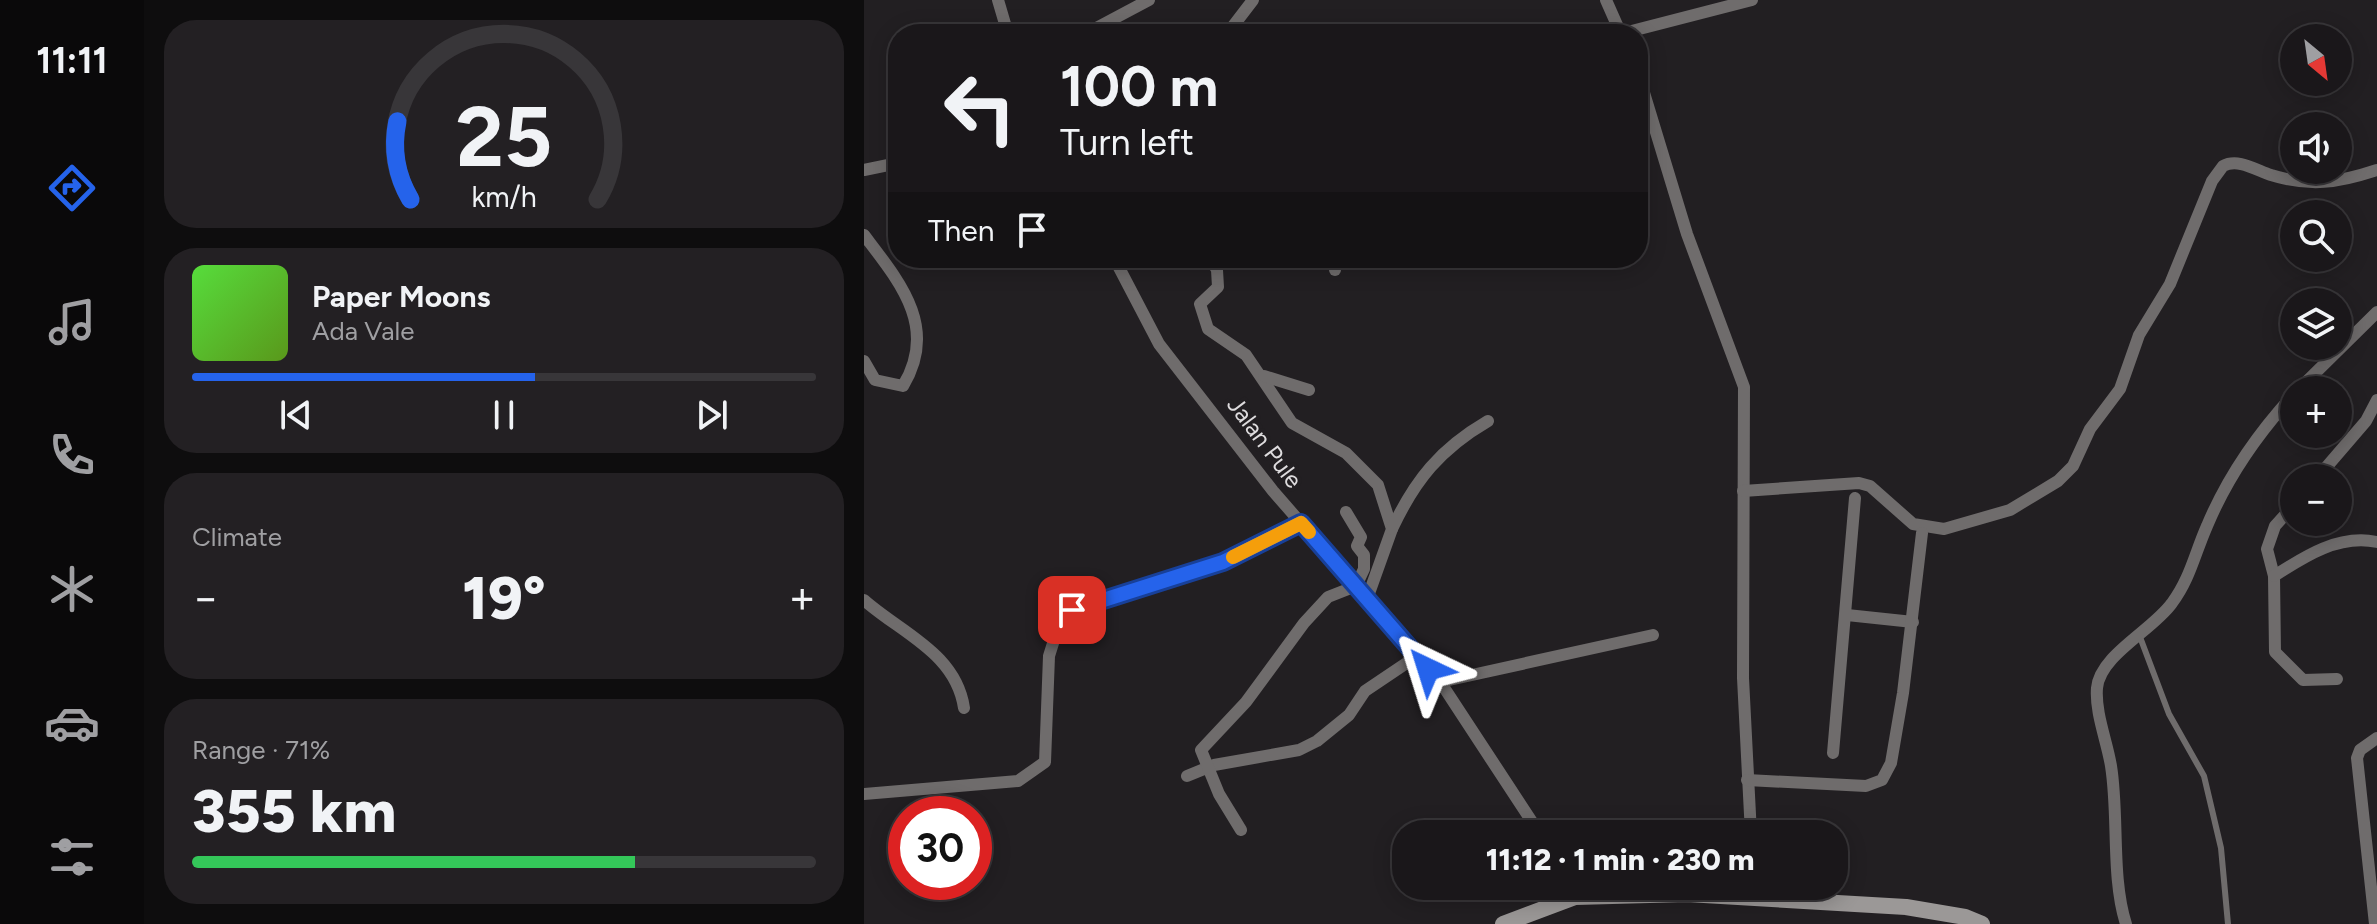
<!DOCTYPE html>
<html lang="en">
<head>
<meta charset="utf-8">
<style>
	body { margin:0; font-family:Figtree,sans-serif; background:#232023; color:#f1f3f6; height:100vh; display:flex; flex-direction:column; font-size:30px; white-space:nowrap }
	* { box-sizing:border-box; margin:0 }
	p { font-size:26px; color:#9f9fa2 }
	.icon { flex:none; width:44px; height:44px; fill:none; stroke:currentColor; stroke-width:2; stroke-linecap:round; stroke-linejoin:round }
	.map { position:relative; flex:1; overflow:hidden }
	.side { display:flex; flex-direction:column; gap:20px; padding:20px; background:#0e0d0e; width:720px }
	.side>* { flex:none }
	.hud { position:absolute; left:24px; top:24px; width:760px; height:244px; border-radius:32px; box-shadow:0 4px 20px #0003,0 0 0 2px #383639; background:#1a171a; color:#f1f3f6; overflow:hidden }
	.needle { width:52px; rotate:151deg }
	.controls { position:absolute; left:1416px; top:24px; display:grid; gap:16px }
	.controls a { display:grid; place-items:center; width:72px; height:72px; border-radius:50%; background:#1a171a; box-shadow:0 4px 20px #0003,0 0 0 2px #383639; font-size:40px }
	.speed { position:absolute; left:24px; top:796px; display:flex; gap:16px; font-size:40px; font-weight:700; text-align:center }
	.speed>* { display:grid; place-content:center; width:104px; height:104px; border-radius:50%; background:#1a171a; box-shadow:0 4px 20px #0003,0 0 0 2px #383639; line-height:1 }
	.speed .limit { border:12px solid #d22; background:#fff; color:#111 }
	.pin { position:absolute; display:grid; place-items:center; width:68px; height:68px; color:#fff; margin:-34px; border-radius:16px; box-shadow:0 4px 12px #0006 }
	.me { position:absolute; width:88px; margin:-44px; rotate:319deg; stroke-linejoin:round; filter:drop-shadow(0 0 6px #0008) }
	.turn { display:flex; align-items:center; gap:28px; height:168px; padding:0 40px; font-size:36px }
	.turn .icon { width:104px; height:104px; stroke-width:2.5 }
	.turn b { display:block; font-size:56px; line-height:68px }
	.then { display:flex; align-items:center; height:76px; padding:0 40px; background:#0003; gap:16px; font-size:30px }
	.big { font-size:60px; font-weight:800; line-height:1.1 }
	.side .tile { flex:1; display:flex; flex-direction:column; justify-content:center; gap:12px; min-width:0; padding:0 28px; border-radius:32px; background:#232023 }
	.side .dial { align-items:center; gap:0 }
	.dial svg { height:208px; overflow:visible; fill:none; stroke:#383639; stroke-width:7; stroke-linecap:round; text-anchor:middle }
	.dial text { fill:#f1f3f6; stroke:none }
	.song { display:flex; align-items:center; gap:24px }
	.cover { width:96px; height:96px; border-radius:12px; background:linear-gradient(135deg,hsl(110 70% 55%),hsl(90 70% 35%)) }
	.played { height:8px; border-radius:4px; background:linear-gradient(90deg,#2563eb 55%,#383639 55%) }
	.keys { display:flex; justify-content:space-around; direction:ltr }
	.heat { display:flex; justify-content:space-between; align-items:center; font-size:44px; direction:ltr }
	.charge { height:12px; border-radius:6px; background:linear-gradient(90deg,#34c759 71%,#383639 0) }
	.trip { position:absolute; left:528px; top:820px; width:456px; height:80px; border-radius:32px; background:#1a171a; box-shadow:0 4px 20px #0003,0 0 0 2px #383639; font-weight:800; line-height:80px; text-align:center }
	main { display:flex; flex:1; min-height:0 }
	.tabs { display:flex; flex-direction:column; width:144px; justify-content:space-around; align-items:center; background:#0a090a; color:#9f9fa2 }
	.tabs .icon { width:56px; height:56px }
	.tabs .selected { color:#2563eb }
	.tabs b { font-size:36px; color:#f1f3f6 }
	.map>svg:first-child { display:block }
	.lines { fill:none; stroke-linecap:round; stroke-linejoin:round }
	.lane { stroke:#6f6c6c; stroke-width:6 }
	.street { stroke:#6f6c6c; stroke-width:12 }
	.secondary { stroke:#9b9897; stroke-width:16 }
	.route-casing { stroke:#184099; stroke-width:20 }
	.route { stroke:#2563eb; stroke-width:14 }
	.slow { stroke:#f59e0b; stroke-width:14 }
	.labels { text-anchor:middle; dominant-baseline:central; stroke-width:8; stroke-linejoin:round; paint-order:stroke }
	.street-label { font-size:24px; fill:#dedcde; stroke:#221f22 }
</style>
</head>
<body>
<main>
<nav class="tabs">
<b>11:11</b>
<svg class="icon selected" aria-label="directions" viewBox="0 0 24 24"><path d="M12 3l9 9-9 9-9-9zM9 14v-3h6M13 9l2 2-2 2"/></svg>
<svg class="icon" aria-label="music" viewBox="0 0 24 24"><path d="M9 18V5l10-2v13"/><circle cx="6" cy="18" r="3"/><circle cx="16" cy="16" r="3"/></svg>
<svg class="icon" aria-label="phone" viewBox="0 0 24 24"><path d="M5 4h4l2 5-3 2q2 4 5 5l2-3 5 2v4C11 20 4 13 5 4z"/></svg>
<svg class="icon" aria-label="climate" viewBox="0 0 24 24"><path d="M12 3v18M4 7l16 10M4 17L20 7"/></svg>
<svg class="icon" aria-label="car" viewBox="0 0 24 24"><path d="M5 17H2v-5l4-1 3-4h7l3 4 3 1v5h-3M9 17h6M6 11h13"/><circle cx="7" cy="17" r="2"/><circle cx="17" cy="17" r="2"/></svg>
<svg class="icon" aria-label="filters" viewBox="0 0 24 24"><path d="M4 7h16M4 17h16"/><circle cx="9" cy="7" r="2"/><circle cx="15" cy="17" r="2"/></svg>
</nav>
<section class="side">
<div class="tile dial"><svg viewBox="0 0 100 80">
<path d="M14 69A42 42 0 1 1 86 69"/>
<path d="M14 69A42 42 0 0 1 9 39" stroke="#2563eb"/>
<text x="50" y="56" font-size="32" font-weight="700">25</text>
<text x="50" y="72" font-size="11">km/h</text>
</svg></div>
<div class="tile">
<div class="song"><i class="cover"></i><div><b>Paper Moons</b><p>Ada Vale</p></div></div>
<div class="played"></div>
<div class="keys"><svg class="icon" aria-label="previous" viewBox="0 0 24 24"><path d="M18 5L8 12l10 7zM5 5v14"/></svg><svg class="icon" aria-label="pause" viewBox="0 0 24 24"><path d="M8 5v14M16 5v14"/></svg><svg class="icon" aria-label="next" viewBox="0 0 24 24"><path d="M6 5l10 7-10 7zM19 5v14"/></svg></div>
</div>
<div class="tile"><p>Climate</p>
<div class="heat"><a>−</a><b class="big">19°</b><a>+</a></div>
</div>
<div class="tile"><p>Range · 71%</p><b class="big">355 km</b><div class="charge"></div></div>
</section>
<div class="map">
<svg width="1513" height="924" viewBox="0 0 1513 924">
	<rect width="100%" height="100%" fill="#221f22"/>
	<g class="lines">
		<path class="lane" d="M1276 637 1305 714 1340 776 1357 848 1364 924"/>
		<g class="street">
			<path d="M134 0 144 34"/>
			<path d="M742 0 757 34"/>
			<path d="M221 34 285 0"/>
			<path d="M363 34 389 0"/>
			<path d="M756 34 888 0"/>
			<path d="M774 73 823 234 880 387 879 678 887 834"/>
			<path d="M0 170 34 163"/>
			<path d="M0 235C35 281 75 327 39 386L11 380 0 361"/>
			<path d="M250 258 295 344 409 491 579 686 676 834"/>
			<path d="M346 258 353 270 354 287 336 304 344 329 382 355 428 423 482 453 514 485 528 529 503 599"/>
			<path d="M471 258V270"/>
			<path d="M400 376 445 390"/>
			<path d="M1434 390 1513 312"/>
			<path d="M1453 478 1502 421 1513 400"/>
			<path d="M879 491 995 483 1006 486 1049 524 1080 529 1146 510 1194 481 1209 466 1226 429 1256 389 1275 335 1306 284 1348 181 1359 166C1374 158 1392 170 1407 175 1446 187 1474 183 1513 170"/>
			<path d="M1430 505 1411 526 1403 549 1410 576 1411 652 1439 680 1473 679"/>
			<path d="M528 529C551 480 576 449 624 421"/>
			<path d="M1410 576C1441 556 1475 534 1513 542"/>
			<path d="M0 600C37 633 92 653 100 708"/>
			<path d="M983 615 1049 622"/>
			<path d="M576 682 789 635"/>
			<path d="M969 753 991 498"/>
			<path d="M323 776 350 765 435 750 453 741 485 715 501 691 553 656"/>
			<path d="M883 780 1002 786 1018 780 1027 763 1039 693 1058 533"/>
			<path d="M0 794 154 781 181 762 185 656 196 621 208 610 359 562 437 523"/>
			<path d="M377 830 355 794 337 750 382 702 440 623 464 597 492 586 500 569V555L493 546 497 537 482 512"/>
			<path d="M1262 924C1247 877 1255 816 1247 766 1243 741 1231 713 1233 688 1236 655 1289 630 1308 603 1326 579 1331 553 1343 526 1363 478 1395 432 1430 394"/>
			<path d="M1511 924 1493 758 1496 750 1513 738"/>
		</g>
		<path class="secondary" d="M639 924 711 897 823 894 1042 907 1101 917 1118 924"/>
	</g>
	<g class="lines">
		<g class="route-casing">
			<path id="route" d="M208 610 359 562 437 523 564 669"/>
		</g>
		<use href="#route" class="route"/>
		<path class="slow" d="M369 557 437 523 445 532"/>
	</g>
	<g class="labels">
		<g class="street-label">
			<text transform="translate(401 442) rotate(53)">Jalan Pule</text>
		</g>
	</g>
</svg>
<div class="controls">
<a><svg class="needle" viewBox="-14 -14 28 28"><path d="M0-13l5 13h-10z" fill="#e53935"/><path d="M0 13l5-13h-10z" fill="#9f9fa2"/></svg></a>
<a><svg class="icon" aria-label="sound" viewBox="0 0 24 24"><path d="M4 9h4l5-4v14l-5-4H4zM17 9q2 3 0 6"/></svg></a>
<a><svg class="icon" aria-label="search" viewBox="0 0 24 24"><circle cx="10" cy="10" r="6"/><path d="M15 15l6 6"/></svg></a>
<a><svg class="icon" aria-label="layers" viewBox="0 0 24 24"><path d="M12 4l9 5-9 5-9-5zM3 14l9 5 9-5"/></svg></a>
<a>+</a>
<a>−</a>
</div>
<div class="speed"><div class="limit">30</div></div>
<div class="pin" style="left:208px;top:610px;background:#d93025"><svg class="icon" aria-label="arrive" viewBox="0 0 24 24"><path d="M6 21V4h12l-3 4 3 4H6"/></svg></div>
<svg class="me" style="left:564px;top:669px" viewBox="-20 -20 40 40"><path d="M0-17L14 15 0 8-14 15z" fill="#2563eb" stroke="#fff" stroke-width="4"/></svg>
<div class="trip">11:12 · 1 min · 230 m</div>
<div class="hud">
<div class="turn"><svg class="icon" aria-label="left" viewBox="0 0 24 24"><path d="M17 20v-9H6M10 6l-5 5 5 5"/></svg><div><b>100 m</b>Turn left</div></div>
<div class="then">Then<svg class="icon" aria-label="arrive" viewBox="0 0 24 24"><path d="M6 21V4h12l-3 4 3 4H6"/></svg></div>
</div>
</div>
</main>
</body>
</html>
